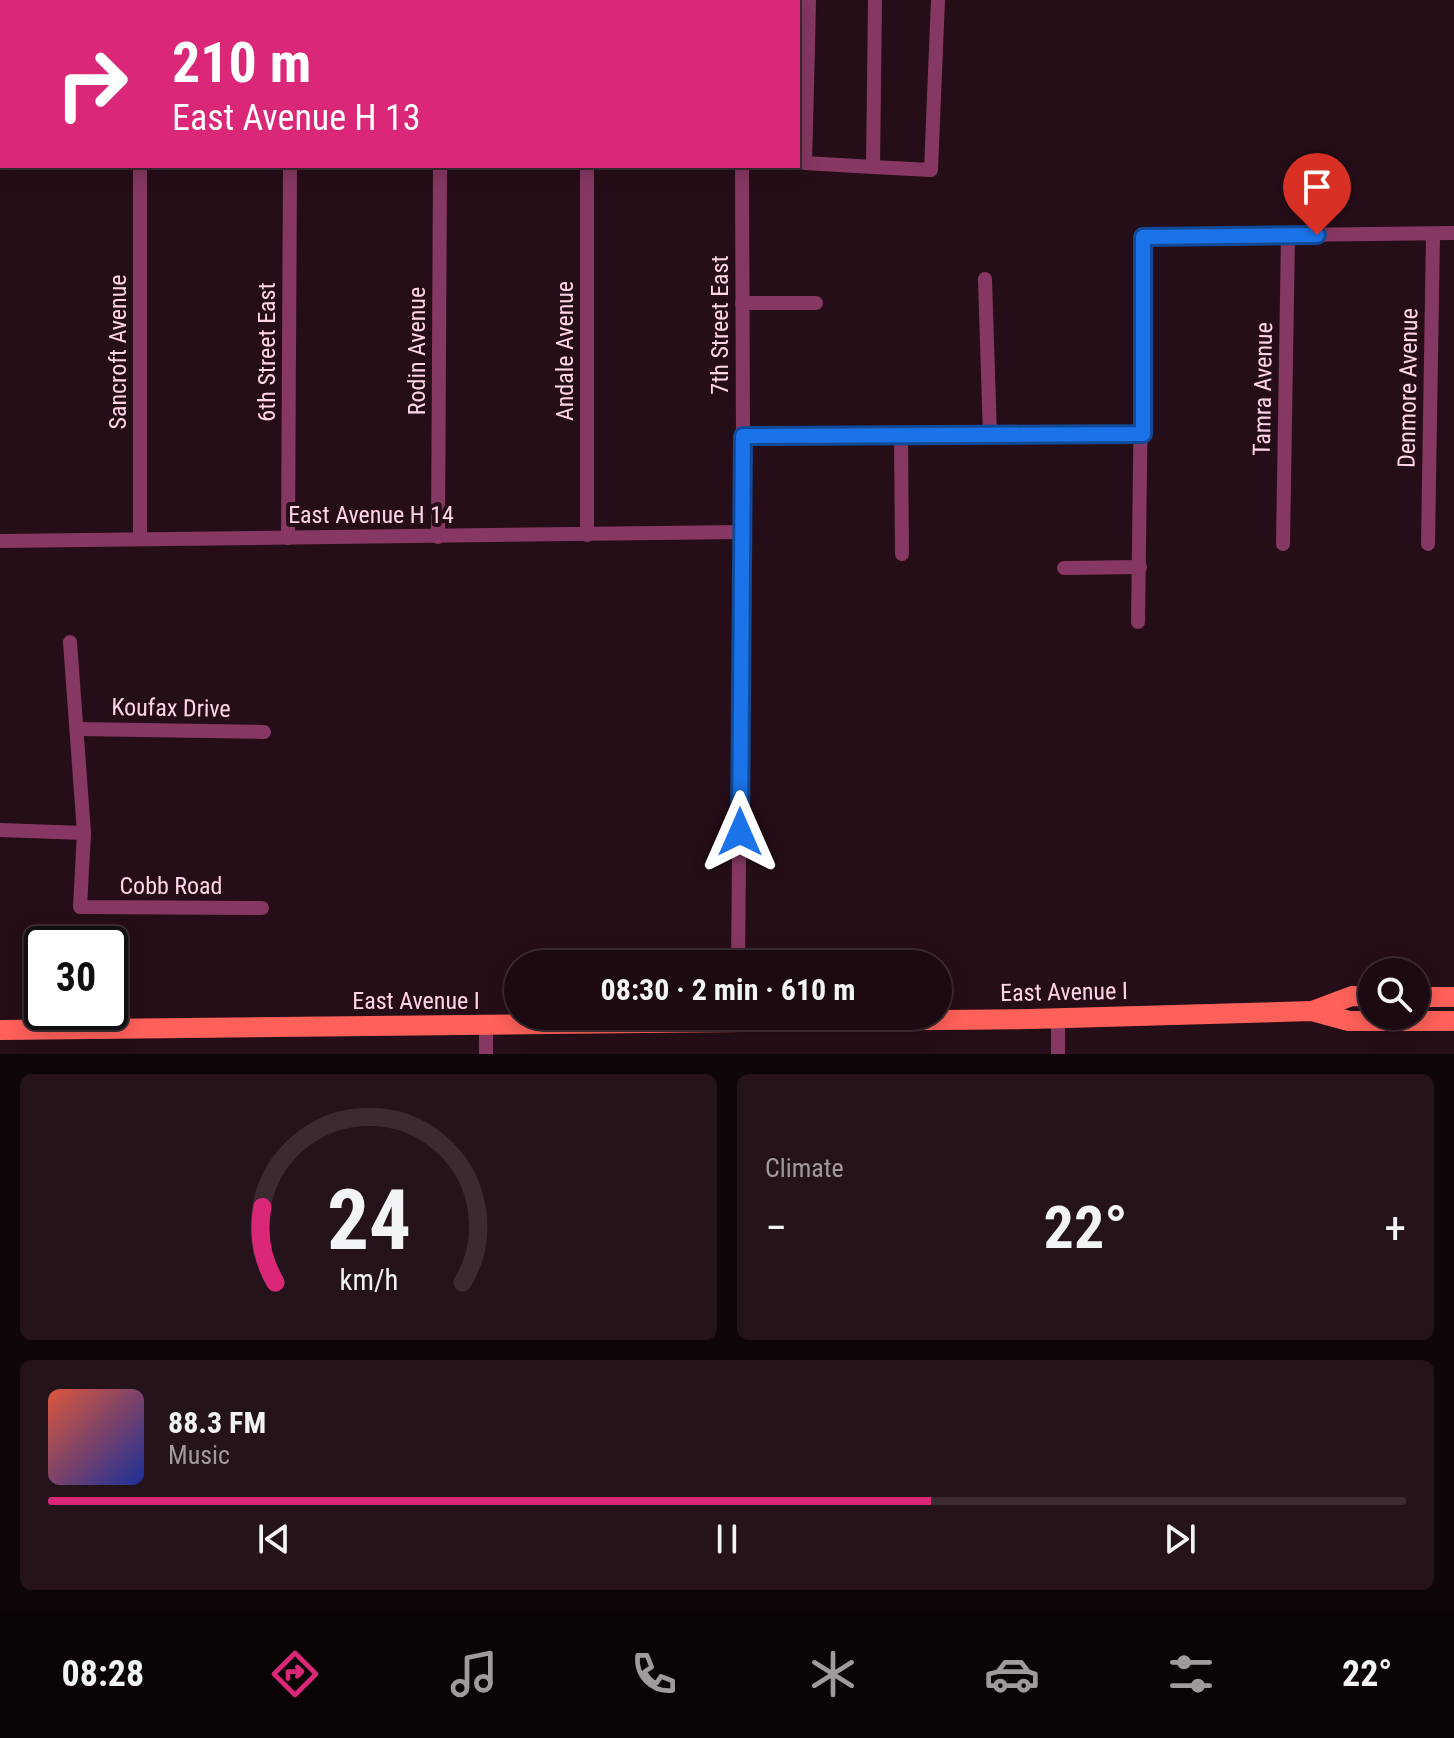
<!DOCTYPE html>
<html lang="en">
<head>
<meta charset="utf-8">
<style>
	body { margin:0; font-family:"Roboto Condensed",sans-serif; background:#25131b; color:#f1f3f6; height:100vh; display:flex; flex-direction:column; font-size:30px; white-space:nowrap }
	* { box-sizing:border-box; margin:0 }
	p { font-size:26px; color:#a09a9f }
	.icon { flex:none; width:44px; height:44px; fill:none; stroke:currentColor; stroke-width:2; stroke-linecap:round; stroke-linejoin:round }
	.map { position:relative; height:1054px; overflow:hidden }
	.details { display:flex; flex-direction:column; gap:20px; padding:20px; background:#0f060a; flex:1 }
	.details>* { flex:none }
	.hud { position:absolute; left:0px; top:0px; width:800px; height:168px; box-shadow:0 4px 20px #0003,0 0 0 2px #3a2b32; background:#db2777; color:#fff; overflow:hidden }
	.fabs { position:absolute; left:1358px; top:958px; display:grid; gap:16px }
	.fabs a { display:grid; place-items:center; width:72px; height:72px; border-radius:50%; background:#1c0a12; box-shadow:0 4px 20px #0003,0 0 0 2px #3a2b32; font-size:40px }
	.speed { position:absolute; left:24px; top:926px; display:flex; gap:16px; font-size:40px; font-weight:700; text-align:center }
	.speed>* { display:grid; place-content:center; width:104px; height:104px; border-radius:50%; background:#1c0a12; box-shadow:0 4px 20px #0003,0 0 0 2px #3a2b32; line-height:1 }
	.speed .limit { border:4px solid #111; border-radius:12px; background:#fff; color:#111 }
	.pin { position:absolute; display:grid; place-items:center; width:68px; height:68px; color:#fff; margin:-82px -34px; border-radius:50% 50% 50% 0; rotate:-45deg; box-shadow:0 0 8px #0007 }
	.pin .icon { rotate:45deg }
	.me { position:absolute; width:88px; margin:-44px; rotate:0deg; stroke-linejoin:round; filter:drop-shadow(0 0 6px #0008) }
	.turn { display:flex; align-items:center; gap:28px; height:168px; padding:0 40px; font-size:36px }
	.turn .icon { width:104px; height:104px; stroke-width:2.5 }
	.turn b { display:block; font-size:56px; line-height:68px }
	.big { font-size:60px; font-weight:700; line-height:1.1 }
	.details .widget { flex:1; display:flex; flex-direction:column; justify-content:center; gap:12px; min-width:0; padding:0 28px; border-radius:12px; background:#25131b }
	.details .dial { align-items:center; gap:0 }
	.dial svg { height:208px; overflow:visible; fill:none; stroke:#3a2b32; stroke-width:7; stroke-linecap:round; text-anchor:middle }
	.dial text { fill:#f1f3f6; stroke:none }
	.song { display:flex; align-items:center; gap:24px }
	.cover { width:96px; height:96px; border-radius:12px; background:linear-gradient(135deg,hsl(10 70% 55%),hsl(230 70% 35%)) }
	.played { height:8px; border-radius:4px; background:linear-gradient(90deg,#db2777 65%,#3a2b32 65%) }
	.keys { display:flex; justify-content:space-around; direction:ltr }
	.heat { display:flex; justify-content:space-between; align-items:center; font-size:44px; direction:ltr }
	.details .tiles { flex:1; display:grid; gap:20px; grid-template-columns:1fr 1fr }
	.widget:last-child { grid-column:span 2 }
	.trip { position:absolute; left:504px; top:950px; width:448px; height:80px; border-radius:40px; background:#1c0a12; box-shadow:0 4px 20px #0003,0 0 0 2px #3a2b32; font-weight:700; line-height:80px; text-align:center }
	.tabs { display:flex; height:128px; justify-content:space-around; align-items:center; background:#0b0407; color:#a09a9f }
	.tabs .icon { width:56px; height:56px }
	.tabs .on { color:#db2777 }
	.tabs b { font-size:36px; color:#f1f3f6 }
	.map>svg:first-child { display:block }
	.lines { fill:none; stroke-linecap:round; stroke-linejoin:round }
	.minor { stroke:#863862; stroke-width:14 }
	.primary { stroke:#ff615a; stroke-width:20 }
	.route-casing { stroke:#114b97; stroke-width:20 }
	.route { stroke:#1a73e8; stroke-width:14 }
	.labels { text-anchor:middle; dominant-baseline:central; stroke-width:8; stroke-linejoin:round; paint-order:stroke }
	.street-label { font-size:24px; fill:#ffd3e8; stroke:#260e18 }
</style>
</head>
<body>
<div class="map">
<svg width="1454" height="1054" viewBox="0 0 1454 1054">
	<rect width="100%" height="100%" fill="#260e18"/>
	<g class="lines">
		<g class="minor">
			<path d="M140 0V2"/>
			<path d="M875 0 873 167 931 170 938 0"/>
			<path d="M291 2V0"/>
			<path d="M441 2V0"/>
			<path d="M587 2V0"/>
			<path d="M741 2V0"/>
			<path d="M0 33H2"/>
			<path d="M798 47H808L809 0"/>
			<path d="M808 47 805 163 873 167"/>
			<path d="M985 279 990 436"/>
			<path d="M742 303H816"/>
			<path d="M743 436 1143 434"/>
			<path d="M901 436 902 554"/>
			<path d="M587 535V166"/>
			<path d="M438 537 440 166"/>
			<path d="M288 538 290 166"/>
			<path d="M140 539V166"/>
			<path d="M0 541 742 532"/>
			<path d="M1283 544 1288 235"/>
			<path d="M1428 544 1433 234"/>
			<path d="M1064 568 1140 567"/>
			<path d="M1138 622 1143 237 1454 233"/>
			<path d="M70 642 84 833 80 907 262 908"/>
			<path d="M77 729 264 732"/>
			<path d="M0 830 84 833"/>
			<path d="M738 964 743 436 742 166"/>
			<path d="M486 1027V1054"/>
			<path d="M1058 1054V1018"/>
		</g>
		<g class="primary">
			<path d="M1416 997H1454"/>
			<path d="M1312 1011 1352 996 1372 997"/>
			<path d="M0 1030 1031 1019 1312 1011 1349 1021H1454"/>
		</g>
	</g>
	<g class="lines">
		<g class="route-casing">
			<path id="route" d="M740 832 743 436 1143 434V237L1317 235"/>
		</g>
		<use href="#route" class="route"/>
	</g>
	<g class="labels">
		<g class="street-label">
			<text transform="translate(720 325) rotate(-90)">7th Street East</text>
			<text transform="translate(417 351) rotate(-90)">Rodin Avenue</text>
			<text transform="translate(565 351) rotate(-90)">Andale Avenue</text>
			<text transform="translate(118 352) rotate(-90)">Sancroft Avenue</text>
			<text transform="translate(267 352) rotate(-90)">6th Street East</text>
			<text transform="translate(1408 388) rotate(-89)">Denmore Avenue</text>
			<text transform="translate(1263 389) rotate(-89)">Tamra Avenue</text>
			<text x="371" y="515">East Avenue H 14</text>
			<text transform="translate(171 708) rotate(1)">Koufax Drive</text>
			<text x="171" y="886">Cobb Road</text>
			<text transform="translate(1064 992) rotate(-1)">East Avenue I</text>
			<text x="416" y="1001">East Avenue I</text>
		</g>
	</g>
</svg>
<div class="fabs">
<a><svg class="icon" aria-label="search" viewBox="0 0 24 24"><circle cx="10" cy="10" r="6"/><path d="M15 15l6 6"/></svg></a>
</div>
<div class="speed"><div class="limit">30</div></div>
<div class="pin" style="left:1317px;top:235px;background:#d93025"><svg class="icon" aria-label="arrive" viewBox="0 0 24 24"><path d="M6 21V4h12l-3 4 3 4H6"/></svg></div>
<svg class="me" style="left:740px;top:832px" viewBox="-20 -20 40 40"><path d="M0-17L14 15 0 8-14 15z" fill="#1a73e8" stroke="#fff" stroke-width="4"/></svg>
<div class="trip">08:30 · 2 min · 610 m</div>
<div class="hud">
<div class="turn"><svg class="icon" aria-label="right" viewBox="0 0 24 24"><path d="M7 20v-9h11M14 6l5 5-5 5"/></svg><div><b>210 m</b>East Avenue H 13</div></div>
</div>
</div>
<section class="details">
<div class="tiles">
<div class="widget dial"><svg viewBox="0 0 100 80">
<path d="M14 69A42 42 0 1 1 86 69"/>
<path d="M14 69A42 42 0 0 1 9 40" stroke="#db2777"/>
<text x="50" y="56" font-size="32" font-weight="700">24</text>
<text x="50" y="72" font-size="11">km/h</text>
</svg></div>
<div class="widget"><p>Climate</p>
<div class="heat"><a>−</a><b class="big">22°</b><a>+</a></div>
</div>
<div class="widget">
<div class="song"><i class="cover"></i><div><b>88.3 FM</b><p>Music</p></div></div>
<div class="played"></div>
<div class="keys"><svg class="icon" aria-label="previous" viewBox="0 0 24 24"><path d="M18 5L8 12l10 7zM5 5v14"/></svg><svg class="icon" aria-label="pause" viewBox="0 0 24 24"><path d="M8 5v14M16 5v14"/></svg><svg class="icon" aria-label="next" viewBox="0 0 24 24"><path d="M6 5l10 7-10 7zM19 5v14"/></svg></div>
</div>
</div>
</section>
<nav class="tabs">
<b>08:28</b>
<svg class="icon on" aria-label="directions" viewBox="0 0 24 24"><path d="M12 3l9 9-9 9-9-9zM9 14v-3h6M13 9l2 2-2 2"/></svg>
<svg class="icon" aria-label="music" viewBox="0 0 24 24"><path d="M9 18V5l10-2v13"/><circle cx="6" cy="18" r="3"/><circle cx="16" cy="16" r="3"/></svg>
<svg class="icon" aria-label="phone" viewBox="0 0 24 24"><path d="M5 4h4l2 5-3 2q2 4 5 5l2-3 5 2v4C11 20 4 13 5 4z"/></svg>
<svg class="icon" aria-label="climate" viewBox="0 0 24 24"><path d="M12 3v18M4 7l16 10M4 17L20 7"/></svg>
<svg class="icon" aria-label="car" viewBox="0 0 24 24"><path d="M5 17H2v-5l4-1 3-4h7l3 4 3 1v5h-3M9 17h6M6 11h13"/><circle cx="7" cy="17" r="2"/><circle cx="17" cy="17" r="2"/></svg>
<svg class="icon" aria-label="filters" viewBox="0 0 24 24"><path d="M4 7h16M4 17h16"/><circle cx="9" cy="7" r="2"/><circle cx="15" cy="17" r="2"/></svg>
<b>22°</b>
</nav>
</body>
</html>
